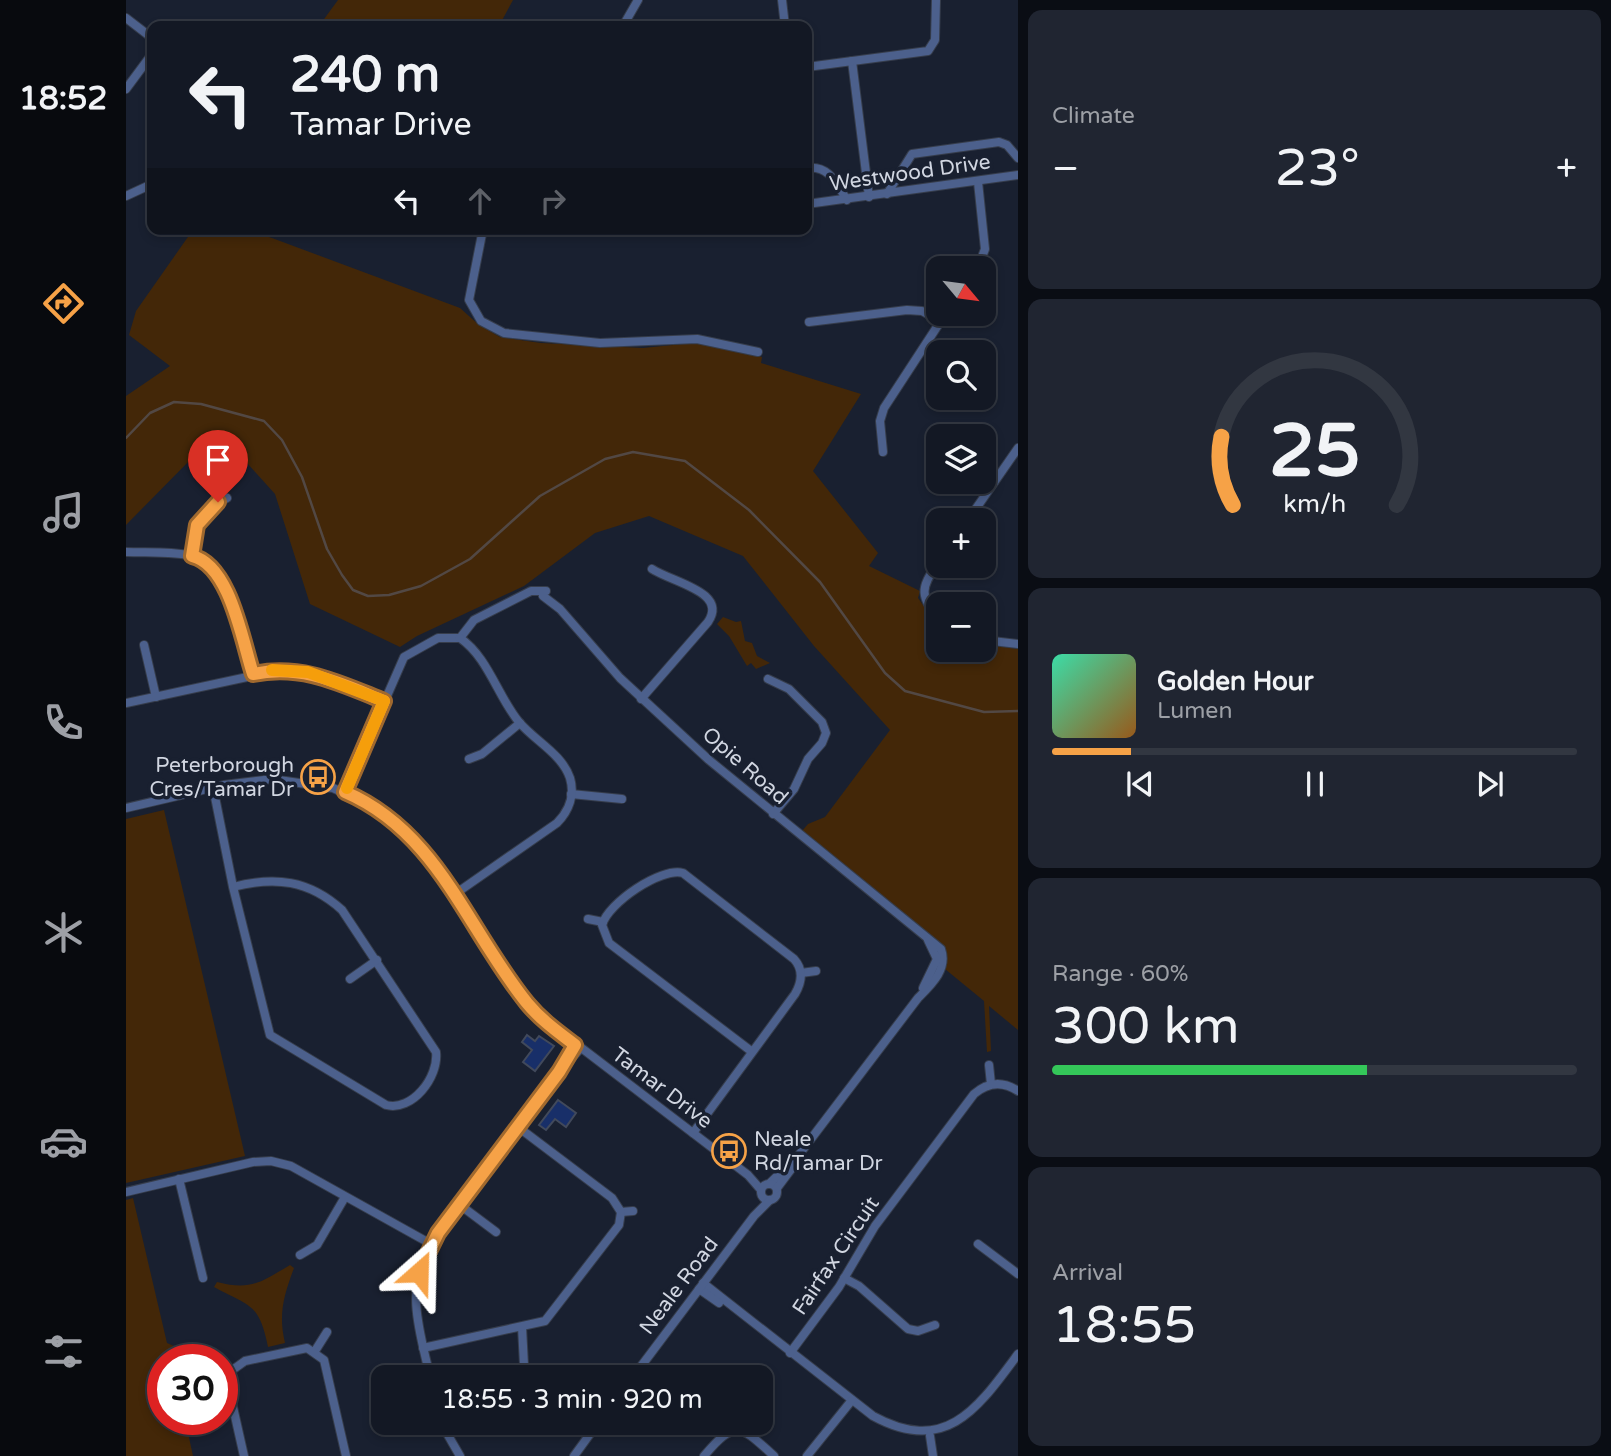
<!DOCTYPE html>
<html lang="en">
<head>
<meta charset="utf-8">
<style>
	body { margin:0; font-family:"Varela Round",sans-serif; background:#202531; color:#f1f3f6; height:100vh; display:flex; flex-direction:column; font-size:26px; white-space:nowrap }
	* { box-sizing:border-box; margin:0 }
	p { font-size:23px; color:#9da0a6 }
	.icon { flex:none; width:38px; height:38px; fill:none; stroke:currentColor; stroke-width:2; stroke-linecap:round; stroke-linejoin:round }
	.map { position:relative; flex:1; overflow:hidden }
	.drawer { display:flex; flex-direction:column; gap:10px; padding:10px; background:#0a0d14; width:593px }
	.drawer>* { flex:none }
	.top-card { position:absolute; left:21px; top:21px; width:665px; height:214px; border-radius:14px; box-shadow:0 4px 10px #0003,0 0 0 2px #323741; background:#131824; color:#f1f3f6; overflow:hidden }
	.needle { width:46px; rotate:119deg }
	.tools { position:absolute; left:800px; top:256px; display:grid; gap:14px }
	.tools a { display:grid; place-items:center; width:70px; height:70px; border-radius:14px; background:#131824; box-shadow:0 4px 10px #0003,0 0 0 2px #323741; font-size:35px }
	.speed { position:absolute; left:21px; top:1344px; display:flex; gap:14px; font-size:35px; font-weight:700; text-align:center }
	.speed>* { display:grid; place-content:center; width:91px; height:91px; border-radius:50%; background:#131824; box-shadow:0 4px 10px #0003,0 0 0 2px #323741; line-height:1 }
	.speed .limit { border:10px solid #d22; background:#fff; color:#111 }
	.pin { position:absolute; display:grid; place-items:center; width:60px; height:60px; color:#fff; margin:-72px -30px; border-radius:50% 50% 50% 0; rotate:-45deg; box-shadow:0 0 7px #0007 }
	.pin .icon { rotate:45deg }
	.me { position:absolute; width:77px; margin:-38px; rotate:25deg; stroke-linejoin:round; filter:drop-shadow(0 0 5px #0008) }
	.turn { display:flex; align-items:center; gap:24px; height:147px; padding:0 28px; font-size:32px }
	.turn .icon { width:91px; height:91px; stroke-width:2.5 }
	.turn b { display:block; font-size:49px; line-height:60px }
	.lanes { display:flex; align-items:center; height:66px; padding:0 28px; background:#0003; justify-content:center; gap:35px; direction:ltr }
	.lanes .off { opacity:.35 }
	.big { font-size:52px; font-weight:600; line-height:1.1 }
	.drawer .tile { flex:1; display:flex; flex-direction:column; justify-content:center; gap:10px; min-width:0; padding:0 24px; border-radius:14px; background:#202531 }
	.drawer .dial { align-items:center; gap:0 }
	.dial svg { height:182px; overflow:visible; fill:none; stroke:#323741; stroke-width:7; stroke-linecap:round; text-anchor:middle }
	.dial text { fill:#f1f3f6; stroke:none }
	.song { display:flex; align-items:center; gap:21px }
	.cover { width:84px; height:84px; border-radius:10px; background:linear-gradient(135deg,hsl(160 70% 55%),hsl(30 70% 35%)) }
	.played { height:7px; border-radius:4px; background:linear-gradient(90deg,#f6a247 15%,#323741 15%) }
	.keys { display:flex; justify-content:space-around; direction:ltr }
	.heat { display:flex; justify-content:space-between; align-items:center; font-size:38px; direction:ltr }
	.charge { height:10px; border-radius:5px; background:linear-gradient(90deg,#34c759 60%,#323741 0) }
	.trip { position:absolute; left:245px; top:1365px; width:402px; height:70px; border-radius:14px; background:#131824; box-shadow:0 4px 10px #0003,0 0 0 2px #323741; font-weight:600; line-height:70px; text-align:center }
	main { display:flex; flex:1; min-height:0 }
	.menu { display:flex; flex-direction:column; width:126px; justify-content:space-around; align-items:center; background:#080a0e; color:#9da0a6 }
	.menu .icon { width:49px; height:49px }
	.menu .active { color:#f6a247 }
	.menu b { font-size:32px; color:#f1f3f6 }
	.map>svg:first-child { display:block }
	.green { fill:#432708 }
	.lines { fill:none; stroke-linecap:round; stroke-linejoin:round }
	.stream { stroke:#524844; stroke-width:2.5 }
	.building { fill:#182f69; stroke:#41495b; stroke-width:2 }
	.minor-casing { stroke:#363d4c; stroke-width:10 }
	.minor { stroke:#4c608c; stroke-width:8 }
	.route-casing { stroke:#a0692e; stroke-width:18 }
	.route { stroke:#f6a247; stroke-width:12 }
	.slow { stroke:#f59e0b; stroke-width:12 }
	.labels { text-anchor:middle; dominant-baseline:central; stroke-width:7; stroke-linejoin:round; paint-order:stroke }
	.street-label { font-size:21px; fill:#d1d6e1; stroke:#192030 }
	.poi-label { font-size:21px; fill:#d1d6e1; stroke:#192030; text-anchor:end }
</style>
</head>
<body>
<main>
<nav class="menu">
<b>18:52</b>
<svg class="icon active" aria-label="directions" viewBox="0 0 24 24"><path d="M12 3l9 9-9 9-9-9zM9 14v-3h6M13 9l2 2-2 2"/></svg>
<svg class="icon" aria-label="music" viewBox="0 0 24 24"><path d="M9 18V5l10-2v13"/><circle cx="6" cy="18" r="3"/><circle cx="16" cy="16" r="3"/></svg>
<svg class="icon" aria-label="phone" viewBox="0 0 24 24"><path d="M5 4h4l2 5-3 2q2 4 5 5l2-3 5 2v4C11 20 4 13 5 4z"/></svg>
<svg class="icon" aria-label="climate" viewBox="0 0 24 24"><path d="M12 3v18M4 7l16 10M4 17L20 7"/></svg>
<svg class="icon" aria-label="car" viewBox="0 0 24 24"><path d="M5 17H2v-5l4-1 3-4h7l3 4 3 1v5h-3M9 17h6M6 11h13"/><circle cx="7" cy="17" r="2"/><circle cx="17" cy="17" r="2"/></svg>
<svg class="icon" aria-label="filters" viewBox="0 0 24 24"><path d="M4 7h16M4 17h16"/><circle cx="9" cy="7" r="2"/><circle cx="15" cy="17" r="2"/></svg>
</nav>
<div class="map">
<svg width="892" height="1456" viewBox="0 0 892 1456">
	<rect width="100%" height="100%" fill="#192030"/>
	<g class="green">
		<path d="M212 0H387L373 26H193Z"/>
		<path d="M74 229H117L146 238 334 308 353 325 374 337 415 343 517 348 577 342 636 357 635 363 735 394 687 471 752 553 743 566 794 591 792 598 812 626V649H858V644L892 649V1030L863 1006 865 1051 861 1052 858 1001 819 969 820 957 815 944 676 831 682 824 699 817 764 730 688 646 617 556 523 516 469 533 398 586 291 636 274 647 184 604 149 494 121 463 67 457 0 525V396L44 366 3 335 10 311 64 234Z"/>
		<path d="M597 617 610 622 615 621 619 641 626 643 631 656 644 663 630 669 625 663 621 666 603 636 591 624Z"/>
		<path d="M38 810 119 1156 0 1183V819Z"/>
		<path d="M7 1198 41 1343 72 1356V1360H37V1419H59L67 1456H0V1200Z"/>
		<path d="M164 1265 168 1268C158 1295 152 1314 159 1343L142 1347C133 1303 125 1307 88 1287L91 1282C125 1291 135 1282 164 1265Z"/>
	</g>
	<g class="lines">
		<path class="stream" d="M0 438 24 413 48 402 75 404 138 421 156 440 176 477 201 549 216 575 227 590 242 596 263 595 295 586 344 559 414 496 479 459 507 452 559 461 623 510 694 582 759 673 779 691 858 712 892 711"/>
	</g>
	<g class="building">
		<path d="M401 1035 409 1041 413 1036 428 1046 409 1071 397 1062 406 1050 396 1042Z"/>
		<path d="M432 1100 450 1113 440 1127 429 1119 420 1130 413 1125Z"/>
	</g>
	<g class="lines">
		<g class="minor-casing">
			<g id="minor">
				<path d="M656 0 659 26"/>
				<path d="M0 18 26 38"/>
				<path d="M497 26 512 0"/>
				<path d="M726 61 743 197"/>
				<path d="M681 67 802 51 809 40 810 0"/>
				<path d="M0 89 26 54"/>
				<path d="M681 168C703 165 710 183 721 200"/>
				<path d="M761 194 786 154 873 142 881 145 892 158"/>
				<path d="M0 196 26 184"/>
				<path d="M681 204 892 175"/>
				<path d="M357 229 343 300 355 321 378 333 474 343 571 339 632 352"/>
				<path d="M852 268 859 249 852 182"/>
				<path d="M683 322 781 310 796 311 814 321"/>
				<path d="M757 452 754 421 758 408 820 313"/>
				<path d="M842 520 892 448"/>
				<path d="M0 552C22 553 49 551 70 557 103 566 117 644 127 674"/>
				<path d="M66 556C67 529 75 510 101 498"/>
				<path d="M812 563C793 590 795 594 812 621"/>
				<path d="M417 596 434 609 494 678 583 760 815 949C822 969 806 984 792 998L672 1156 644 1183"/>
				<path d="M858 640 892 644"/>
				<path d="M18 645 30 697"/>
				<path d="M642 679 663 689 696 722 700 733 696 743 682 759 668 789 647 814"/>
				<path d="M515 699 582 622C602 592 548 583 526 569"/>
				<path d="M0 703 154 670 196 676 258 701"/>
				<path d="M343 759 356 754 394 723"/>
				<path d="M87 787 107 887 144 1035 260 1105C286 1112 313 1077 310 1052L216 910C183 880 149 876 107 887"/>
				<path d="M219 792 278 657 312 638H334L348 620 405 591H420"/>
				<path d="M445 794 496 799"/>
				<path d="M0 808 98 785 146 779 207 788 248 807 297 849 411 1014 622 1175 635 1190"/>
				<path d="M329 894 431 823C443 811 449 795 444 778 436 754 409 741 393 722 372 697 362 657 334 638"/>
				<path d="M462 919 477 922"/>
				<path d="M675 973 690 971"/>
				<path d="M224 979 251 960"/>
				<path d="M797 988 811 959 802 940"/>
				<path d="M863 1065 865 1084"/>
				<path d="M567 1133 669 994C676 982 678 970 668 959L557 873C535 867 482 903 476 925L483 943 625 1051"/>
				<path d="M53 1179 77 1278"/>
				<circle cx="643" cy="1192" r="8"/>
				<path d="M651 1188 666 1168"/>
				<path d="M0 1192 127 1162 145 1161 165 1166 305 1244"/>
				<path d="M334 1205 370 1232"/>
				<path d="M495 1212 507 1211"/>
				<path d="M852 1244 892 1274"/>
				<path d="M174 1255 191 1245 219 1197"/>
				<path d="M718 1278 733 1286 782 1329 792 1331 809 1325"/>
				<path d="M577 1283 747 1416C820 1456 852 1408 892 1354"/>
				<path d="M573 1289 593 1303"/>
				<path d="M396 1327 398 1365"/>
				<path d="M297 1348 419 1321 493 1225 495 1212 486 1198 392 1127"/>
				<path d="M189 1351 201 1332"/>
				<path d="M664 1353 713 1287 749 1226 848 1094C862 1082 877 1081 892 1091"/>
				<path d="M96 1366 105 1371"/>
				<path d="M304 1377C295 1335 280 1295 300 1253L433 1072 454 1049"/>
				<path d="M507 1377 628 1216 644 1200"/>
				<path d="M315 1423 334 1456"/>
				<path d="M804 1436 807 1456"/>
				<path d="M118 1456 102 1385 105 1371 119 1361 181 1348 198 1360 220 1456"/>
				<path d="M448 1456 472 1423"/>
				<path d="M578 1456C610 1418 615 1426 648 1456"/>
				<path d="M681 1456 726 1400"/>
			</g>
		</g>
		<use href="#minor" class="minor"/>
	</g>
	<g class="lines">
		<g class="route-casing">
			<path id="route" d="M92 502 71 525 66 556C104 565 116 640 127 674 176 664 213 683 258 701L219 792C312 832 341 929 401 1003 415 1020 432 1032 449 1045L433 1072 312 1233 293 1272"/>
		</g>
		<use href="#route" class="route"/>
		<path class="slow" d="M146 670 182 672 258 701 221 788"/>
	</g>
	<defs>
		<g id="bus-ring" transform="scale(1.75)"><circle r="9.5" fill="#192030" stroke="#f6a247" stroke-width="1.5"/><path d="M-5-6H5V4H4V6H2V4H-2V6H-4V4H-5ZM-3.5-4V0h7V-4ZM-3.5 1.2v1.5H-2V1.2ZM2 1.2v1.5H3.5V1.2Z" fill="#f6a247"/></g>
	</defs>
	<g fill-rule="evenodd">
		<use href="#bus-ring" x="192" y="777"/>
		<use href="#bus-ring" x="603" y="1151"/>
	</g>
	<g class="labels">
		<g class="street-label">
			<text transform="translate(784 173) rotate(-8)">Westwood Drive</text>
			<text transform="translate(619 766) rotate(41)">Opie Road</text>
			<text transform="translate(536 1088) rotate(37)">Tamar Drive</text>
			<text transform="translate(710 1256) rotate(-56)">Fairfax Circuit</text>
			<text transform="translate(553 1286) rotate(-53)">Neale Road</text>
		</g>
		<g class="poi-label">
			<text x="168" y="765">Peterborough<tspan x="168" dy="24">Cres/Tamar Dr</tspan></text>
			<text x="628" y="1139" text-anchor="start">Neale<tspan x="628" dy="24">Rd/Tamar Dr</tspan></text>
		</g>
	</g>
</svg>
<div class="tools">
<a><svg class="needle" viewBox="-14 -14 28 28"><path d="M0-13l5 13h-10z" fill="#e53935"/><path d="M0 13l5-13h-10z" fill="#9da0a6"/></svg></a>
<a><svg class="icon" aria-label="search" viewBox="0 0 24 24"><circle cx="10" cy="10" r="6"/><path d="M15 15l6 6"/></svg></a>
<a><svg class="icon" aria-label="layers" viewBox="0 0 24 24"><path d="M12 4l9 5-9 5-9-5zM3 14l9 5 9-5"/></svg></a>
<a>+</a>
<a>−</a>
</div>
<div class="speed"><div class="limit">30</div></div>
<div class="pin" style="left:92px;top:502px;background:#d93025"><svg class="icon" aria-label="arrive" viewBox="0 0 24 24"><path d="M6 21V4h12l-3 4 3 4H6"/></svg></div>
<svg class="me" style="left:293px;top:1272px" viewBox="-20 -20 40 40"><path d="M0-17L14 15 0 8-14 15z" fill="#f6a247" stroke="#fff" stroke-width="4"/></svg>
<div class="trip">18:55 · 3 min · 920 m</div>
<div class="top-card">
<div class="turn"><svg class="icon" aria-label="left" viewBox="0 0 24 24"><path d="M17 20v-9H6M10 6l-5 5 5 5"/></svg><div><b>240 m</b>Tamar Drive</div></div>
<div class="lanes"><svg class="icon" aria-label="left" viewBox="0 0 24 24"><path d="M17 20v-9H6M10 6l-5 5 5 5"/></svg><svg class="icon off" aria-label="ahead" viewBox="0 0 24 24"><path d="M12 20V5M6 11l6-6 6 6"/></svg><svg class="icon off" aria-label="right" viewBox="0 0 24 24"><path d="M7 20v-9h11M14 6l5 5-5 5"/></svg></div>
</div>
</div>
<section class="drawer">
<div class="tile"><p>Climate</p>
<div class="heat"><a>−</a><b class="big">23°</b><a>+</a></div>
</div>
<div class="tile dial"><svg viewBox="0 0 100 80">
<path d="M14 69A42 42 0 1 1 86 69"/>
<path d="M14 69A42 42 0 0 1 9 39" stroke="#f6a247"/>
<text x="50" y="56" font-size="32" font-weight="700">25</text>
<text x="50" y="72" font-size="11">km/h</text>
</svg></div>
<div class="tile">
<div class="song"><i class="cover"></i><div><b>Golden Hour</b><p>Lumen</p></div></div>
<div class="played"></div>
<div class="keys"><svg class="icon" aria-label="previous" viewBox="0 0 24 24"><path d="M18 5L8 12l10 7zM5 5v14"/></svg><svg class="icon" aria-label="pause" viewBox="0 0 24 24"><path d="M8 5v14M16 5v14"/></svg><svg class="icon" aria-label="next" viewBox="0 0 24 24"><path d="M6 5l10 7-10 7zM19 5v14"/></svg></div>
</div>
<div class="tile"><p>Range · 60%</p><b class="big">300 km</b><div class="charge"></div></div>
<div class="tile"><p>Arrival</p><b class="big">18:55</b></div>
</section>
</main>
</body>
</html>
